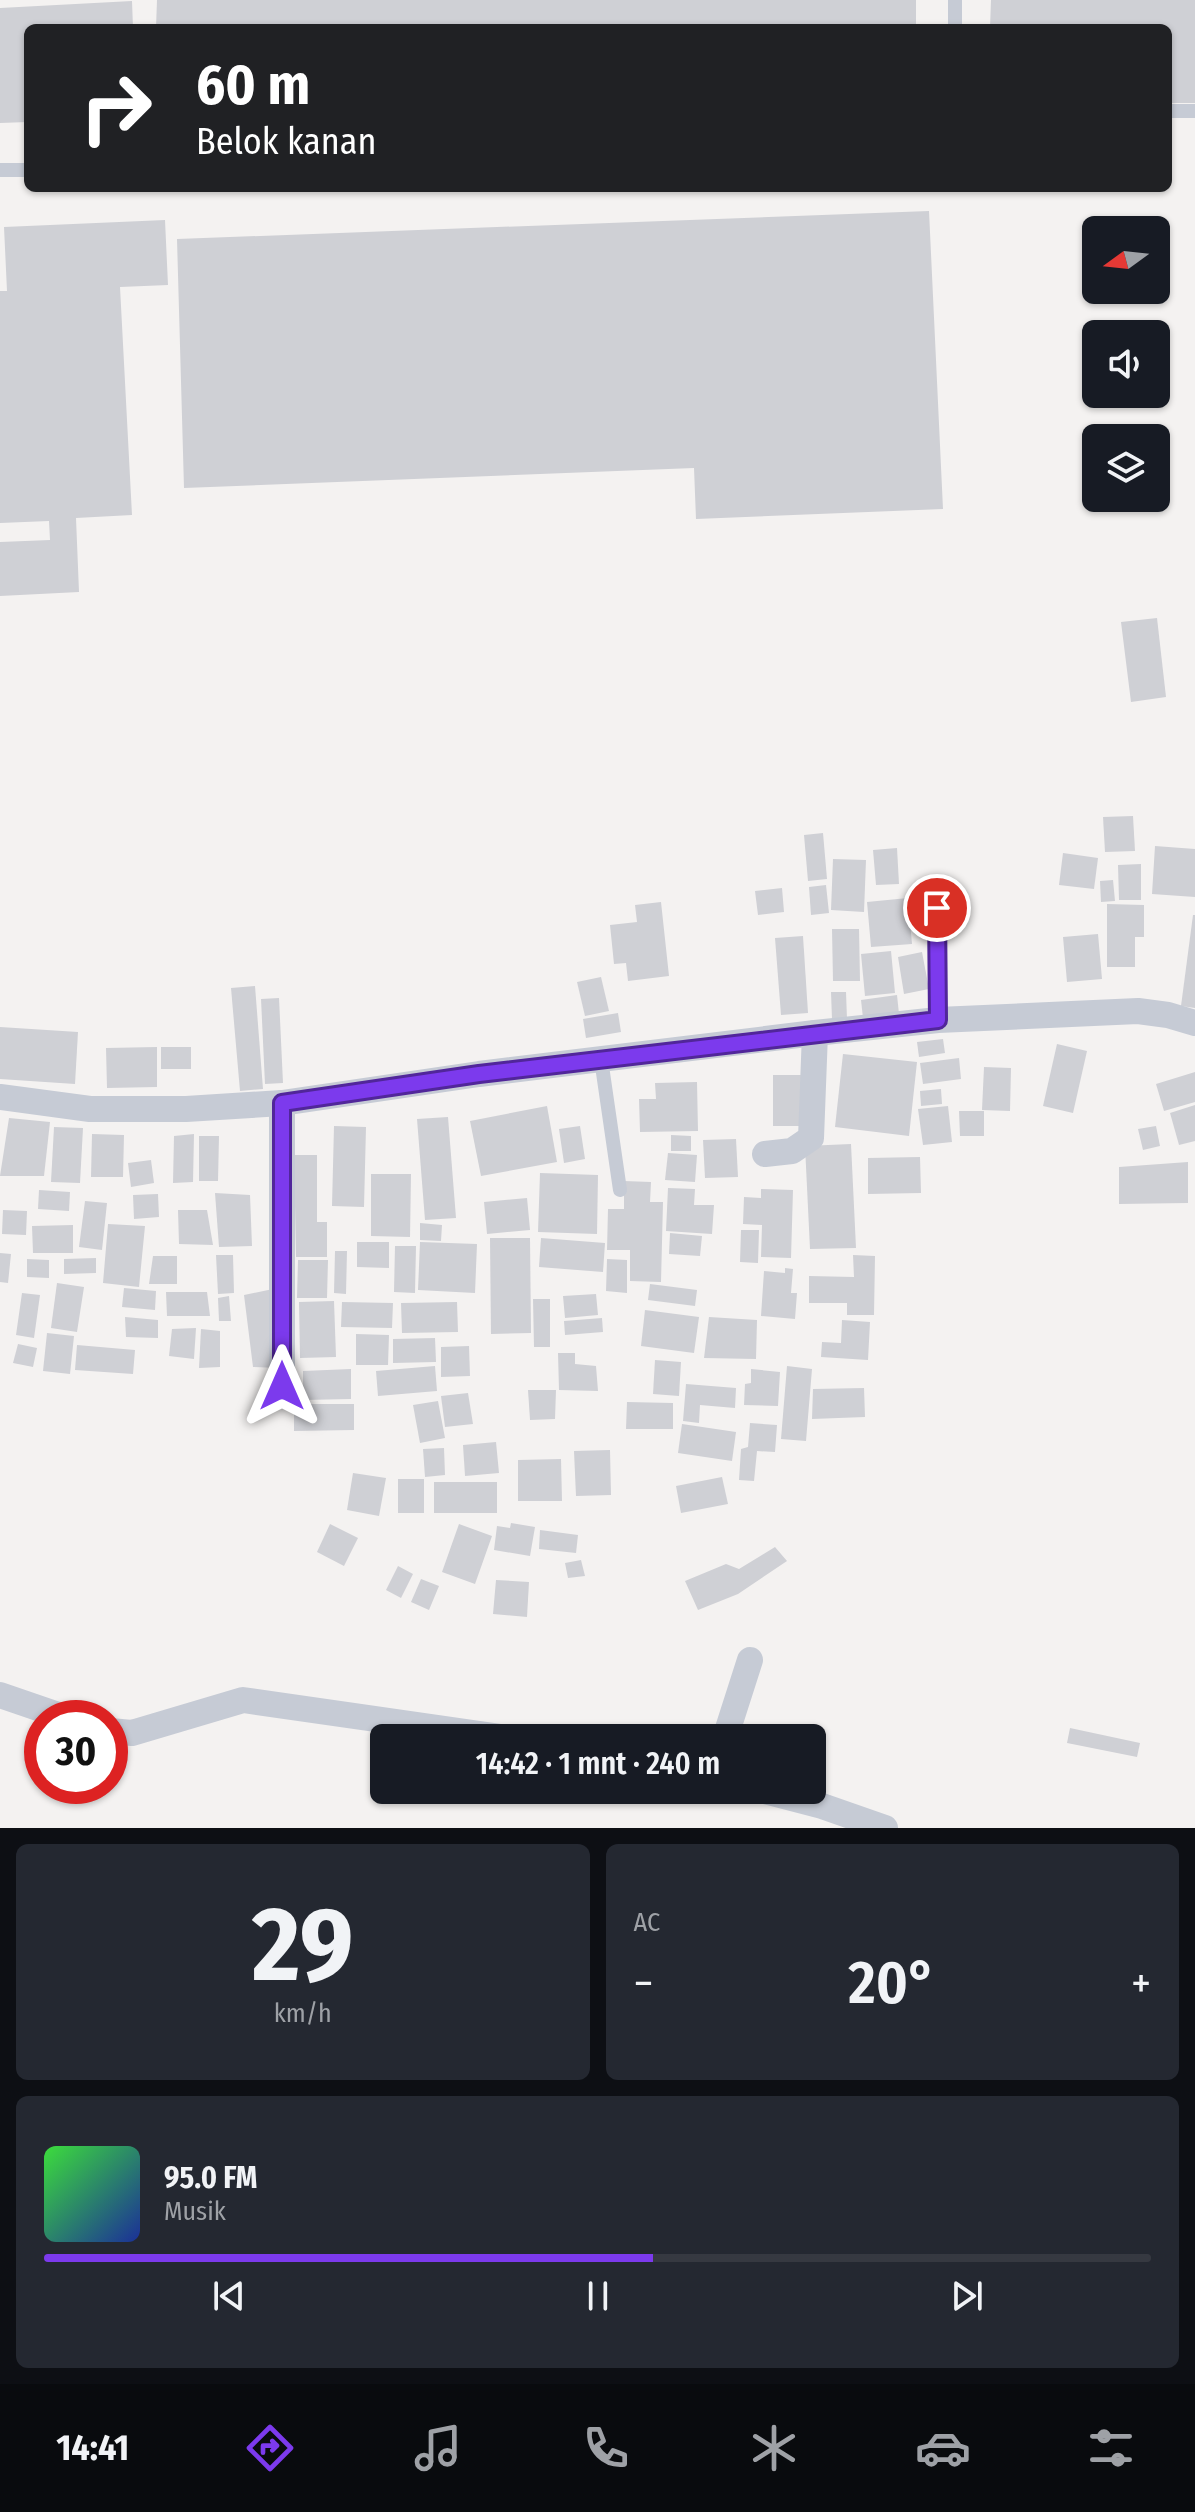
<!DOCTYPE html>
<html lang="id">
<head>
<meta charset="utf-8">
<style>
	body { margin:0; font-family:"Fira Sans Condensed",sans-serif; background:#242831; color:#f1f3f6; height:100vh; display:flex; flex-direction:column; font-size:30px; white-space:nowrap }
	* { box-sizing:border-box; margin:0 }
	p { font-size:26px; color:#9ea1a6 }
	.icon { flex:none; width:44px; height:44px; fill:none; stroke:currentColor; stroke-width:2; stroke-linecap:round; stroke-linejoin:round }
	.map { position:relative; height:1828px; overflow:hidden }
	.drawer { display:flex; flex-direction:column; gap:16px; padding:16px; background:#0d0f14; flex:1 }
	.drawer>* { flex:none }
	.guide { position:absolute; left:24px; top:24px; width:1148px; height:168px; border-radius:12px; box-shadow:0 2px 6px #0004; background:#202124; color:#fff; overflow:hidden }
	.needle { width:52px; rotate:255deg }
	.controls { position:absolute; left:1082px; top:216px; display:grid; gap:16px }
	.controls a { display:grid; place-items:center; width:88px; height:88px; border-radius:12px; background:#171b24; box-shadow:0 2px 6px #0004; font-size:40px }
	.speed { position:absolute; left:24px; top:1700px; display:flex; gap:16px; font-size:40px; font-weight:700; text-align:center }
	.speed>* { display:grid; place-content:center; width:104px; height:104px; border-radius:50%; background:#171b24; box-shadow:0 2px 6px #0004; line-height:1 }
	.speed .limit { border:12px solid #d22; background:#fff; color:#111 }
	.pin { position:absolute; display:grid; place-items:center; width:68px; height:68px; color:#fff; margin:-34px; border:4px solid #fff; border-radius:50%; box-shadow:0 2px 8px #0007 }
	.me { position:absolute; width:88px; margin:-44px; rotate:0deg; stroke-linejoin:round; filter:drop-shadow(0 0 6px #0008) }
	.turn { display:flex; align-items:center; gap:28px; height:168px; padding:0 40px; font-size:36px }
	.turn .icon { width:104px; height:104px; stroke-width:2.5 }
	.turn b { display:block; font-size:56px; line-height:68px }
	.big { font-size:60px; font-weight:600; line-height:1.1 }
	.drawer .card { flex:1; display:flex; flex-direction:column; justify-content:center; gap:12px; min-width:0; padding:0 28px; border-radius:12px; background:#242831 }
	.drawer .dial { align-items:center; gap:0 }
	.dial b { font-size:104px; line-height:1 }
	.song { display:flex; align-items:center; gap:24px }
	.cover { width:96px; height:96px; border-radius:12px; background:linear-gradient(135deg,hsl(120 70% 55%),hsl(230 70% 35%)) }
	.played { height:8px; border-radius:4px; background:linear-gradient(90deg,#7c3aed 55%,#363941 55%) }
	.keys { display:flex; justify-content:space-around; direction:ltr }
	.heat { display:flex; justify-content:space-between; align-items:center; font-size:44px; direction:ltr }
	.drawer .tiles { flex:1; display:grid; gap:16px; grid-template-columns:1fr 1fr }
	.card:last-child { grid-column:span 2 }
	.trip { position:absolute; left:370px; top:1724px; width:456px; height:80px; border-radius:12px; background:#171b24; box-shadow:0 2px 6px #0004; font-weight:600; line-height:80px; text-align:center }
	.menu { display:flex; height:128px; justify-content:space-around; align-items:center; background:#090b0e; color:#9ea1a6 }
	.menu .icon { width:56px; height:56px }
	.menu .active { color:#7c3aed }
	.menu b { font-size:36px; color:#f1f3f6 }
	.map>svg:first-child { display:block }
	.building { fill:#cfd0d5 }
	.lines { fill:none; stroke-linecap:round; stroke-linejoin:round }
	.service { stroke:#c6cbd5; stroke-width:14 }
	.minor { stroke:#c6cbd5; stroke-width:26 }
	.route-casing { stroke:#51269a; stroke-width:20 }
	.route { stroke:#7c3aed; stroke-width:14 }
</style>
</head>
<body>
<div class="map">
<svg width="1195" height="1828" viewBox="0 0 1195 1828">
	<rect width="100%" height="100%" fill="#f4f2f1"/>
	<g class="building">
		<path d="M157 0H916V28H156Z"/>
		<path d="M991 0H1195V103H1168V28H990Z"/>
		<path d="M132 1 133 28H28V122L0 123V8Z"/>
		<path d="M929 211 943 509 696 519 694 468 184 488 177 239Z"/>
		<path d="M165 220 168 285 120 287 132 515 76 518 79 592 0 596V542L50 540 49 521 0 523V291H7L4 227Z"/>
		<path d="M1157 618 1166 697 1131 702 1121 622Z"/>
		<path d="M1133 816 1135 851 1105 852 1103 817Z"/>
		<path d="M823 833 827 879 808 881 804 835Z"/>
		<path d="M1155 846 1195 849V897L1152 894Z"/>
		<path d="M897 848 899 884 876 885 873 850Z"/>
		<path d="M1063 853 1098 858 1094 889 1059 885Z"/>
		<path d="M833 859 866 860 864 912 831 910Z"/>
		<path d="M1141 864V900H1119L1118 865Z"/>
		<path d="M1113 880 1115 901 1101 902 1100 881Z"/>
		<path d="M826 885 829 913 811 915 809 887Z"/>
		<path d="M782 888 784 912 758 915 755 891Z"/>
		<path d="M908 898 912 944 871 947 867 902Z"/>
		<path d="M661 902 669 976 628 981 626 963 614 964 610 925 637 922 635 905Z"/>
		<path d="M1107 904 1144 905V937H1135V967H1107Z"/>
		<path d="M1193 915H1195V1008L1181 1006Z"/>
		<path d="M832 929H859L860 981H833Z"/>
		<path d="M1098 934 1102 979 1067 982 1063 937Z"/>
		<path d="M803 936 808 1013 781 1015 775 938Z"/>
		<path d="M891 951 895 993 865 996 861 954Z"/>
		<path d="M922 952 929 989 904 994 898 957Z"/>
		<path d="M601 977 609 1011 585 1016 577 982Z"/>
		<path d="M255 986 263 1089 240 1091 231 988Z"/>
		<path d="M831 992H846L847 1019H832Z"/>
		<path d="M897 995 899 1014 863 1018 861 1000Z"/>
		<path d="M279 998 283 1083 265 1084 261 999Z"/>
		<path d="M618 1013 621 1032 586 1038 583 1019Z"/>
		<path d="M0 1027 78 1032 75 1084 0 1079Z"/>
		<path d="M943 1039 945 1053 919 1057 917 1042Z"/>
		<path d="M1057 1044 1087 1051 1073 1113 1043 1106Z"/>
		<path d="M157 1047V1087L107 1088 106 1048Z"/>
		<rect x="161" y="1047" width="30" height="22"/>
		<path d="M843 1054 917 1062 909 1136 835 1127Z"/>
		<path d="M959 1058 961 1079 923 1084 920 1063Z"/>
		<path d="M984 1067 1011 1068 1010 1111 982 1110Z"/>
		<path d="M1195 1072V1102L1164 1111 1156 1084Z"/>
		<path d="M773 1075H805L806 1126H773Z"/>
		<path d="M697 1082 698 1131 640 1132 639 1099H656L655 1083Z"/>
		<path d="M941 1089 942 1104 921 1106 920 1091Z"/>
		<path d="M1195 1105V1141L1179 1145 1170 1113Z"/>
		<path d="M547 1106 557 1162 481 1176 470 1121Z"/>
		<path d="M948 1106 952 1142 923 1145 918 1109Z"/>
		<path d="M959 1111H984V1136H960Z"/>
		<path d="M448 1117 456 1218 425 1220 417 1119Z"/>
		<path d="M9 1118 50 1122 44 1176H0Z"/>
		<path d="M334 1126 366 1127 364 1207 332 1206Z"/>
		<path d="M580 1126 585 1159 564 1163 559 1129Z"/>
		<path d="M1156 1126 1160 1146 1143 1150 1138 1129Z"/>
		<path d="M54 1127 83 1128 80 1183 51 1182Z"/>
		<path d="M92 1134 124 1135 123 1177H91Z"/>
		<path d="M194 1134 193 1182 173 1183 174 1136Z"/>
		<path d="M671 1135 691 1136V1151H671Z"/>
		<path d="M199 1136H219L218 1181H199Z"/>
		<path d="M736 1139 738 1177 705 1178 703 1140Z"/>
		<path d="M851 1144 856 1248 810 1249 805 1146Z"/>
		<path d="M668 1153 697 1155 695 1182 665 1180Z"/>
		<path d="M294 1155H317V1222H327V1257H296Z"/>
		<path d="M920 1157 921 1193 868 1194V1158Z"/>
		<path d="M151 1160 154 1183 131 1187 128 1163Z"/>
		<path d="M1188 1162V1203L1119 1204V1167Z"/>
		<path d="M540 1173 598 1175 597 1234 538 1232Z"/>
		<path d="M371 1174H411L410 1237 371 1236Z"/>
		<path d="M624 1181 651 1182 650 1202H663L661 1282 630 1281V1250H607L608 1209H624Z"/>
		<path d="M668 1188 695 1189 694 1205H714L712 1234 666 1231Z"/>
		<path d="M761 1189 793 1190 791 1258 761 1257 762 1225 743 1224 744 1197 761 1198Z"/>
		<path d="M39 1190 70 1192 69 1211 38 1209Z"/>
		<path d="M215 1193 250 1195 252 1246 219 1247Z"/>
		<path d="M158 1194 159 1217 134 1219 133 1195Z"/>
		<path d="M527 1198 530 1230 487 1234 484 1202Z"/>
		<path d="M85 1201 107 1203 102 1250 79 1247Z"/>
		<path d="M3 1210 27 1211 26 1235 2 1234Z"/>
		<path d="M178 1210H207L213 1245 179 1244Z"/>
		<path d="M420 1223 442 1225 441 1241 420 1240Z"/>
		<path d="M108 1224 145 1226 139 1287 103 1283Z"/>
		<path d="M73 1225V1253H33L32 1226Z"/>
		<path d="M741 1230H759L758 1263 740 1262Z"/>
		<path d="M670 1233 702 1236 700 1256 669 1254Z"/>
		<path d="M490 1238H530L531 1333 491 1334Z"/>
		<path d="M541 1238 605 1243 603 1272 539 1267Z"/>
		<path d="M357 1242H389V1268L357 1267Z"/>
		<path d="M420 1242 477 1244 475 1293 418 1290Z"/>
		<path d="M395 1246H416L415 1293 394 1292Z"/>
		<path d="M335 1251H347L346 1294 334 1293Z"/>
		<path d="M0 1253 11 1254 8 1283 0 1282Z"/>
		<path d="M216 1255H233L234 1293 218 1294Z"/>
		<path d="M853 1255 875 1256 874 1315H847V1303H809V1276L854 1277Z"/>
		<path d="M153 1256H177V1284H149Z"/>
		<path d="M96 1258V1273L64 1274V1259Z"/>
		<path d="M27 1259 49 1260V1278L27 1277Z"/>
		<path d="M607 1259 627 1260V1293L606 1291Z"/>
		<path d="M298 1260H328L327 1298H297Z"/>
		<path d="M785 1268 793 1269 791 1293H797L795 1319 761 1316 764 1271 785 1273Z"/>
		<path d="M57 1283 84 1287 77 1332 51 1328Z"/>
		<path d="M650 1284 697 1290 695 1306 648 1300Z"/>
		<path d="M124 1288 156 1291 155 1310 122 1307Z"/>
		<path d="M273 1289 278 1368 253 1367 244 1295Z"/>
		<path d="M166 1292H207L210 1316H167Z"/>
		<path d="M22 1293 40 1295 34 1338 16 1335Z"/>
		<path d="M596 1294 598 1315 565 1318 563 1296Z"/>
		<path d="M229 1296 231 1321H219L218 1298Z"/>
		<path d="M533 1299H550V1347H534Z"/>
		<path d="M334 1301 336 1357 300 1358 299 1302Z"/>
		<path d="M342 1302 393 1303 392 1328 341 1327Z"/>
		<path d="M457 1302 458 1332 402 1333 401 1303Z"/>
		<path d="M645 1310 699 1317 694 1353 641 1346Z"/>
		<path d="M125 1317 158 1320V1338L126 1337Z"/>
		<path d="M709 1317 757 1320 756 1359 704 1358Z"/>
		<path d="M602 1318 603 1332 565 1335 564 1321Z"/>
		<path d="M842 1320 870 1322 868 1360 821 1357 822 1342 841 1343Z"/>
		<path d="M196 1328 194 1359 169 1356 172 1329Z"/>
		<path d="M201 1329 220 1331V1367L199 1368Z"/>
		<path d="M47 1333 74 1336 70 1374 43 1371Z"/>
		<path d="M356 1334 389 1335 388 1365H356Z"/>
		<path d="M435 1338 436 1362 393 1363V1339Z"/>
		<path d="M18 1344 37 1348 33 1367 13 1363Z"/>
		<path d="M77 1345 135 1350 133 1374 75 1370Z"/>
		<path d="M469 1346 470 1376 441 1377V1347Z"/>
		<path d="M558 1353H575V1364L596 1366 598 1391 559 1390Z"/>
		<path d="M655 1360 681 1362 679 1396 653 1394Z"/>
		<path d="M435 1366 437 1391 378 1396 376 1371Z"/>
		<path d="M787 1366 812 1369 806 1441 781 1439Z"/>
		<path d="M351 1369V1399L303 1400V1371Z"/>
		<path d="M751 1369 780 1372 778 1406 744 1405 745 1384 751 1383Z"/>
		<path d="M686 1384 736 1388 735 1408 700 1405 699 1423 683 1421Z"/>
		<path d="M864 1388 865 1417 812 1419 813 1389Z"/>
		<path d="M528 1390H556L555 1419 530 1420Z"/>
		<path d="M468 1393 473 1424 445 1427 441 1396Z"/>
		<path d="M438 1401 445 1438 420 1443 413 1405Z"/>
		<path d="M627 1402 673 1403V1429H626Z"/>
		<path d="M294 1404H354V1430L294 1431Z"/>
		<path d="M750 1423 777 1425 775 1452 757 1451 754 1481 739 1480 741 1449 748 1447Z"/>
		<path d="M682 1424 736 1432 732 1461 678 1453Z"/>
		<path d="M496 1442 499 1473 465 1476 463 1445Z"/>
		<path d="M444 1448 445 1475 425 1477 423 1449Z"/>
		<path d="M610 1450 611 1495 576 1496 574 1451Z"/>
		<path d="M561 1459 562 1501H518V1460Z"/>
		<path d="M353 1473 386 1478 379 1516 347 1510Z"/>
		<path d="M722 1477 728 1504 681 1513 676 1486Z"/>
		<rect x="398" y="1479" width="26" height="34"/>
		<rect x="434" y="1482" width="63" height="31"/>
		<path d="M511 1523 535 1527 530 1556 494 1550 497 1526 510 1528Z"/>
		<path d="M330 1524 358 1538 344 1566 317 1552Z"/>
		<path d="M459 1524 492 1536 475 1584 442 1572Z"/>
		<path d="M540 1530 578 1535 576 1553 539 1549Z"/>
		<path d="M775 1547 787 1561 738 1594 698 1610 685 1581 726 1564 739 1569Z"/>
		<path d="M581 1560 585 1576 568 1578 565 1563Z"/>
		<path d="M398 1566 413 1574 401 1598 386 1590Z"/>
		<path d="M421 1579 439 1586 429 1610 411 1602Z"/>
		<path d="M496 1580 529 1582 527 1617 493 1614Z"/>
		<path d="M1070 1728 1140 1743 1137 1757 1067 1743Z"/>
	</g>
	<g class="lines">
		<g class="service">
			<path d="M955 0V28"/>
			<path d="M1168 111H1195"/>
			<path d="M0 170H28"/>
			<path d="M937 908 938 1020"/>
			<path d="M601 1059 620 1190"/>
		</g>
		<g class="minor">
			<path d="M0 1097 90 1109H186L282 1103 479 1074 815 1033 938 1020 1138 1011 1168 1015 1195 1023"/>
			<path d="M765 1154 792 1151 811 1138 815 1033"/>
			<path d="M282 1386V1103"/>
			<path d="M0 1695 67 1718"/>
			<path d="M110 1731 132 1733 243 1700 508 1738"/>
			<path d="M725 1738 750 1660"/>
			<path d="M761 1790 822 1806 885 1828"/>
		</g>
	</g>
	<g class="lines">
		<g class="route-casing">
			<path id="route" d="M282 1386V1103L479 1074 938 1020 937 908"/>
		</g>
		<use href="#route" class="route"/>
	</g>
</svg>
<div class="controls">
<a><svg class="needle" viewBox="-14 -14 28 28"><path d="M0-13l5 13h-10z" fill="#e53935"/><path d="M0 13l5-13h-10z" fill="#9ea1a6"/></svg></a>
<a><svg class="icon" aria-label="sound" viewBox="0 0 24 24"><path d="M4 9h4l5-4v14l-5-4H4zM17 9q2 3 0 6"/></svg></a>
<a><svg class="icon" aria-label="layers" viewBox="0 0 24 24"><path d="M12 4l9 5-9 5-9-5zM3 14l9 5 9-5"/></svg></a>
</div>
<div class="speed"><div class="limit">30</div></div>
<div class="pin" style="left:937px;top:908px;background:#d93025"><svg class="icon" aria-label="arrive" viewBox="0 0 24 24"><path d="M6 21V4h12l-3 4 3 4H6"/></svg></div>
<svg class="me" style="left:282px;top:1386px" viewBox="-20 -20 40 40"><path d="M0-17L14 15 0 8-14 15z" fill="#7c3aed" stroke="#fff" stroke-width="4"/></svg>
<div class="trip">14:42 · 1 mnt · 240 m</div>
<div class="guide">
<div class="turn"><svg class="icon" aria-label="right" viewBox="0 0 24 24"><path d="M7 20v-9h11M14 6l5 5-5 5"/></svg><div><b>60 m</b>Belok kanan</div></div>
</div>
</div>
<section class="drawer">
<div class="tiles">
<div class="card dial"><b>29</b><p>km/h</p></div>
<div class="card"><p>AC</p>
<div class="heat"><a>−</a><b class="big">20°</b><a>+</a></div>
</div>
<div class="card">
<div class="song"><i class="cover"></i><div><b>95.0 FM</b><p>Musik</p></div></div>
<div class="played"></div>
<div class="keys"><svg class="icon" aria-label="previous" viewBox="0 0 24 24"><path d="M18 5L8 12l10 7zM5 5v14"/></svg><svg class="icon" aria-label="pause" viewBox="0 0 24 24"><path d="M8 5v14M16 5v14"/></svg><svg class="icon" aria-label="next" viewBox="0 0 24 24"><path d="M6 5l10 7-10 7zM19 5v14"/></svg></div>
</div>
</div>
</section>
<nav class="menu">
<b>14:41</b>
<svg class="icon active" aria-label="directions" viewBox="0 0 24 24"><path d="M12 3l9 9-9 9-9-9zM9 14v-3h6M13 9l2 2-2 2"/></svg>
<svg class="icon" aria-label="music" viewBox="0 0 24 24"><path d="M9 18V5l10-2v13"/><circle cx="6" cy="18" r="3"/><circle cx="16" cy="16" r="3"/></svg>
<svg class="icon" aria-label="phone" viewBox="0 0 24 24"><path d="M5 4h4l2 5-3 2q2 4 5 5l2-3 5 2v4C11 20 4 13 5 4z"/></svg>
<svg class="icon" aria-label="climate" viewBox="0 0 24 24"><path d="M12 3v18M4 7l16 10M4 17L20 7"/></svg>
<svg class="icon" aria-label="car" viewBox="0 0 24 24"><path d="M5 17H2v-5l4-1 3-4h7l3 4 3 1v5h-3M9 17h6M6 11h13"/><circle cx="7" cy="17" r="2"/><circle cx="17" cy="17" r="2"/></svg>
<svg class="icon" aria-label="filters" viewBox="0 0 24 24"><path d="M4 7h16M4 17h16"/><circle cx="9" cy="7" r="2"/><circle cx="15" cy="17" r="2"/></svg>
</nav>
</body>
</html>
